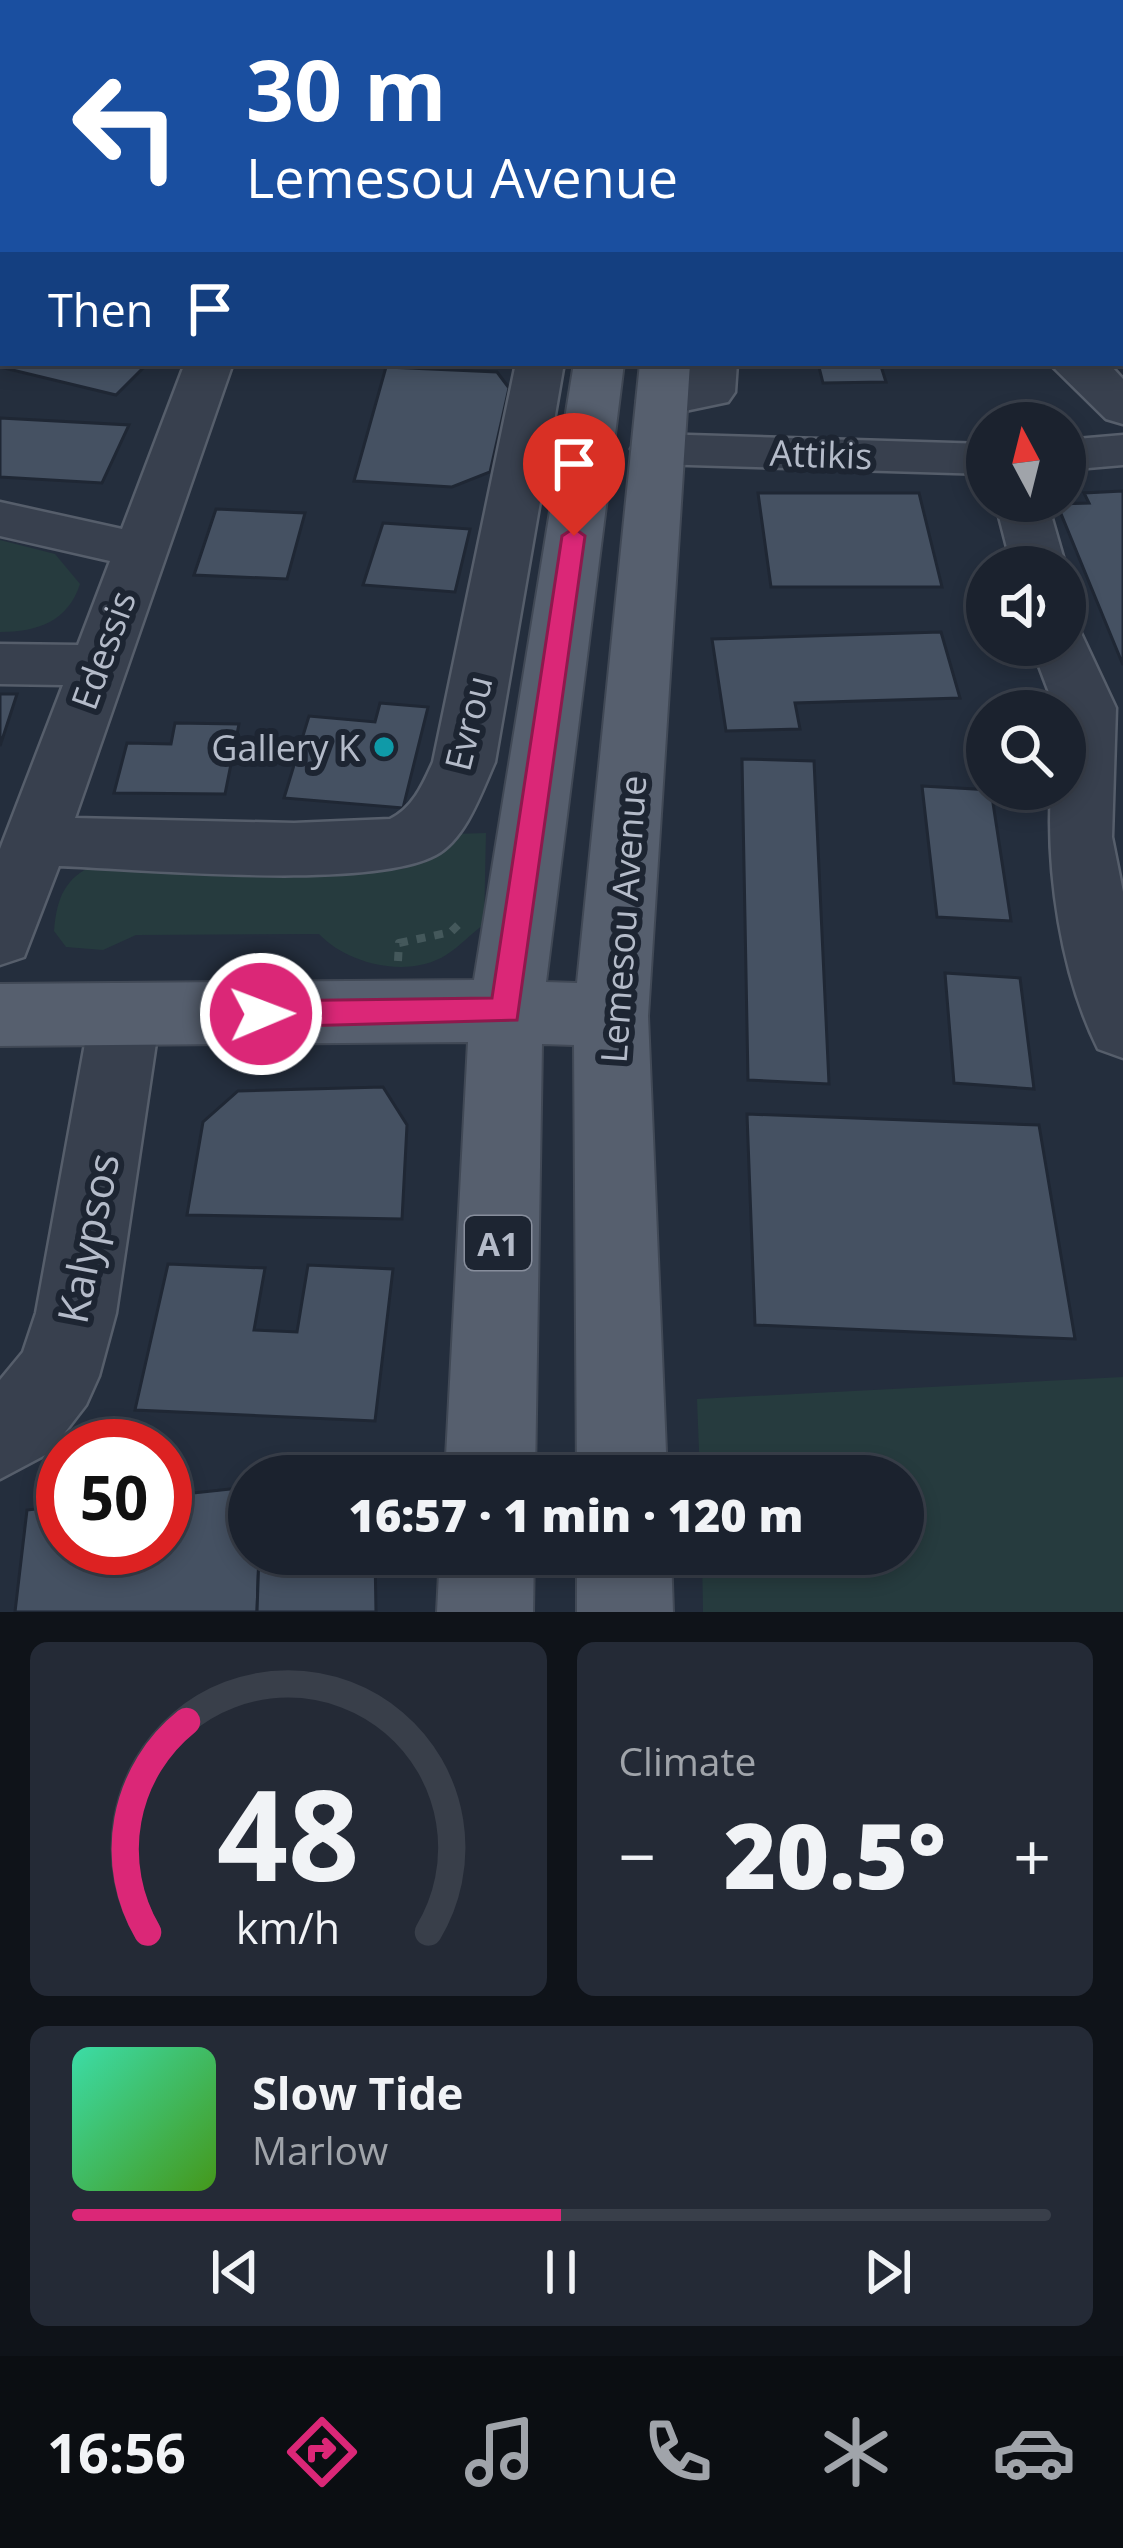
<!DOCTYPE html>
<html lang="en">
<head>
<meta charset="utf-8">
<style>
	body { margin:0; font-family:"Open Sans",sans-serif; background:#242a36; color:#f1f3f6; height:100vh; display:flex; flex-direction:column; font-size:45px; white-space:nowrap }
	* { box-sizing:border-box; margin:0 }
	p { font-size:39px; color:#a0a4aa }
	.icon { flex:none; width:66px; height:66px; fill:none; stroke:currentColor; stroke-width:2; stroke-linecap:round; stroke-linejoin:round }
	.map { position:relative; height:1612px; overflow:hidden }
	.sheet { display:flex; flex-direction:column; gap:30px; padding:30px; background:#0f1319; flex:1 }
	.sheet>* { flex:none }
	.hud { position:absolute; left:0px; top:0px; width:1125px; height:366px; box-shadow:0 6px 18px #0003,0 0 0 3px #393f4a; background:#1a4fa0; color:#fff; overflow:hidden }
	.needle { width:78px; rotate:353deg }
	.buttons { position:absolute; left:966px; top:402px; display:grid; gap:24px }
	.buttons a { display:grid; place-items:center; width:120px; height:120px; border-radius:50%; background:#1b222e; box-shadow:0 6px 18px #0003,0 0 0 3px #393f4a; font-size:60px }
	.speed { position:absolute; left:36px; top:1419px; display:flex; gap:24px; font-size:60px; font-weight:700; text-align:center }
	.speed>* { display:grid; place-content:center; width:156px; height:156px; border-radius:50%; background:#1b222e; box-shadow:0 6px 18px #0003,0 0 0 3px #393f4a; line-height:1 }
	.speed .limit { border:18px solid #d22; background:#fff; color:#111 }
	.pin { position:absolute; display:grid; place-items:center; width:102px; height:102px; color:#fff; margin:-123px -51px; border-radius:50% 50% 50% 0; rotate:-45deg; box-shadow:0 0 12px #0007 }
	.pin .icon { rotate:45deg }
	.me { position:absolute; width:132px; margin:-66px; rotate:89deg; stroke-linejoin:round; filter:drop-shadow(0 0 9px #0008) }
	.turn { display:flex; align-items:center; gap:42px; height:252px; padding:0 48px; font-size:54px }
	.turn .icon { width:156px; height:156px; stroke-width:2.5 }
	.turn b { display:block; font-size:84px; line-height:102px }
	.then { display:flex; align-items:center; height:114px; padding:0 48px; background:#0003; gap:24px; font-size:45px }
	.big { font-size:90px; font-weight:800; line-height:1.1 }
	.sheet .widget { flex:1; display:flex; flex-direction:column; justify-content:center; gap:18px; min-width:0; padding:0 42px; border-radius:18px; background:#242a36 }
	.sheet .dial { align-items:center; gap:0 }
	.dial svg { height:312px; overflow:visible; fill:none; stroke:#393f4a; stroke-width:7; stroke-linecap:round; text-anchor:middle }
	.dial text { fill:#f1f3f6; stroke:none }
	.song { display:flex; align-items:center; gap:36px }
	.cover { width:144px; height:144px; border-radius:18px; background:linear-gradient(135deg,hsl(160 70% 55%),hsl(100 70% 35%)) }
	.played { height:12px; border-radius:6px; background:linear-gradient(90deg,#db2777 50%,#393f4a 50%) }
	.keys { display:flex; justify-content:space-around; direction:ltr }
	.heat { display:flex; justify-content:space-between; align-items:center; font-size:66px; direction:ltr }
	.sheet .tiles { flex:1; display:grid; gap:30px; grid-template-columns:1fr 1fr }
	.widget:last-child { grid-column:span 2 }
	.trip { position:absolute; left:228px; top:1455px; width:696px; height:120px; border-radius:60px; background:#1b222e; box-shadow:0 6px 18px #0003,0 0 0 3px #393f4a; font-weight:800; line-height:120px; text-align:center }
	.dock { display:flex; height:192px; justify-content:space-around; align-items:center; background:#0b0e12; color:#a0a4aa }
	.dock .icon { width:84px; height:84px }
	.dock .selected { color:#db2777 }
	.dock b { font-size:54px; color:#f1f3f6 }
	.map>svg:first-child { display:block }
	.green { fill:#263b3e }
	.building { fill:#455162; stroke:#1f2734; stroke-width:3 }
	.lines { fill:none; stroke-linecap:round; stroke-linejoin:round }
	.minor-casing { stroke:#565e6b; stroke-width:5 }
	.major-casing { stroke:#414956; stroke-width:4 }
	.path { stroke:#44585b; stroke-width:8; stroke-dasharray:9 9; stroke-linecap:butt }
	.minor { fill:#38404e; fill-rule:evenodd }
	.major { fill:#565f6e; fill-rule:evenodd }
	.route { fill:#db2777; stroke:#8e194d; stroke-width:3 }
	.culture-dot { fill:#0f9aa8; stroke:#1d2532; stroke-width:4.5 }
	.labels { text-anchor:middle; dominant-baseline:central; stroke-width:12; stroke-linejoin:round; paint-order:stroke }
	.shield { fill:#1d2532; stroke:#878e9c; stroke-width:3 }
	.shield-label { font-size:33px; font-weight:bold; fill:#b4bbc9 }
	.street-label { font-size:36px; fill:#b4bbc9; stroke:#1d2532 }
	.poi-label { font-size:36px; fill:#b4bbc9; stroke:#1d2532; text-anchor:end }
	.near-street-label { font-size:42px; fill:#b4bbc9; stroke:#1d2532 }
</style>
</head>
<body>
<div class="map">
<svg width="1123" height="1612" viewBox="0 0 1123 1612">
	<rect width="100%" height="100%" fill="#242e3d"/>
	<g class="green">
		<path d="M0 540 55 554 80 584C68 621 38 632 0 632Z"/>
		<path d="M486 833 484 924C471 934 459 947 446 955 408 979 347 964 319 934L136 935 103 950 66 947 54 931C57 898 64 878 96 864L403 869 454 834Z"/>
		<path d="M1123 1377V1612H703L702 1554H903V1476H700L697 1399Z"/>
	</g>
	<g class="building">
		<path d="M3 328V363H148L116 395 0 367Z"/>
		<path d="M818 363H880L886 382 823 383Z"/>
		<path d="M386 367 497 372 509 388 490 472 452 487 354 481Z"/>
		<path d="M0 418 129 425 102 483 0 477Z"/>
		<path d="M1123 491V665L1057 504 1089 503 1084 493Z"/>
		<path d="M758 493H919L942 587H771Z"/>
		<path d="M216 509 305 513 287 579 194 575Z"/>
		<path d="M383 523 470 529 455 592 363 585Z"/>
		<path d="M941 632 960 698 795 703 800 729 726 731 712 639Z"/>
		<path d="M0 694H17L0 746Z"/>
		<path d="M380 703 428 707 403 808 284 798 309 716 375 722Z"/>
		<path d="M175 723 239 724 225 794 114 793 127 743 171 744Z"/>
		<path d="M742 759 814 761 829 1084 748 1080Z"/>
		<path d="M922 786 991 790 1011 921 937 917Z"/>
		<path d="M945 973 1020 978 1034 1089 954 1083Z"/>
		<path d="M383 1087 407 1125 402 1219 187 1215 203 1122 238 1091Z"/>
		<path d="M747 1114 1039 1125 1075 1339 755 1325Z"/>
		<path d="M168 1264 265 1268 254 1330 297 1332 308 1265 393 1269 375 1421 135 1410Z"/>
		<path d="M249 1487V1554H259L257 1612H15L27 1510 63 1506V1548H165V1496Z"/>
		<path d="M259 1554H375L376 1612H257Z"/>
	</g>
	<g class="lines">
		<g class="minor-casing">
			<g id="minor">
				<rect x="1122" y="26" width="1" height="22"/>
				<rect x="0" y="50" width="3" height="22"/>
				<rect x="0" y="268" width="3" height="27"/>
				<path d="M185 363H233L75 818 294 823 390 819C413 808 423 784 433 762L516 363H564L495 762C482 791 466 839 436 855 369 891 142 869 59 866L24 957 0 965V849L63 685 0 684V644L78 645 110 561 0 536V502L122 529Z"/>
				<path d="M689 363H737L735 392 728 402 661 416 644 411 637 401 644 391 688 382Z"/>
				<path d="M1049 363 1112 367 1123 379V424L1106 419Z"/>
				<path d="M656 434 987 444V474L656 464 638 460 631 449 638 438Z"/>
				<path d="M1123 435V465L1065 470V440Z"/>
				<path d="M995 501H1047L1066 567 1065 569 1012 567Z"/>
				<path d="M1065 627 1080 631 1116 708 1112 837 1123 892V1058L1098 1049C1061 974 1046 872 1051 789H1065V711H1056L1031 645H1065Z"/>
				<path d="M125 986 150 995 160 1016 116 1313 99 1376 86 1405 49 1453 0 1479V1380L23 1352 36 1313 90 1016 100 995Z"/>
			</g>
		</g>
		<g class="major-casing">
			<g id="major">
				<path d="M610 0H646L647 3H611Z"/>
				<path d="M659 0H695L696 3H660Z"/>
				<path d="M574 363H624L546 982 577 983 640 363H690L648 1016 667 1476H577L574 1045 542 1044 535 1476H445L468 1042 0 1046V984L474 980Z"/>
				<path d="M440 1554H534L533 1612H437Z"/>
				<path d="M577 1554H671L673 1612H577Z"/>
			</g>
		</g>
		<path class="path" d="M398 961 399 943 451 932 458 925"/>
		<use href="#minor" class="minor"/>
		<use href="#major" class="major"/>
	</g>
	<path class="route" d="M574 528 585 536 517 1020 261 1027 250 1023 245 1014 250 1005 261 1001 492 998 562 536Z"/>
	<circle class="culture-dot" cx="384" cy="747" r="12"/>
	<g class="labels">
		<rect class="shield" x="465" y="1216" width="66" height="54" rx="9"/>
		<g class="shield-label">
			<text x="498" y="1243">A1</text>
		</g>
		<g class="street-label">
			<text transform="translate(821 454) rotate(2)">Attikis</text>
			<text transform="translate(103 650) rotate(-70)">Edessis</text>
			<text transform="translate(468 723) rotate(-76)">Evrou</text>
			<text transform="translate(623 919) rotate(-86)">Lemesou Avenue</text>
		</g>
		<g class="poi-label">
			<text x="360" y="747">Gallery K</text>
		</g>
		<g class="near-street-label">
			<text transform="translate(87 1238) rotate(-79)">Kalypsos</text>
		</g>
	</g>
</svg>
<div class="buttons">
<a><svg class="needle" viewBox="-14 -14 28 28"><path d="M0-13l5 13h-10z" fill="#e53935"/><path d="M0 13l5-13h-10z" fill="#a0a4aa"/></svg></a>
<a><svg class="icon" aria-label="sound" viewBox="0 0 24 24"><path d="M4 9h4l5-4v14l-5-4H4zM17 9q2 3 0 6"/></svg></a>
<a><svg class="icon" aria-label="search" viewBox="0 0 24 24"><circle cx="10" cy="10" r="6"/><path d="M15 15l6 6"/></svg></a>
</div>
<div class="speed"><div class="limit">50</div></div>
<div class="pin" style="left:574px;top:536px;background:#d93025"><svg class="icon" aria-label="arrive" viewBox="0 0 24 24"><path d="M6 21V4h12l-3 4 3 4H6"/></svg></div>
<svg class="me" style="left:261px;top:1014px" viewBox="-20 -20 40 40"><circle r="17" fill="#db2777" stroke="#fff" stroke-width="3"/><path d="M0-11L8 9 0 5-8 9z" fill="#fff"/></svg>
<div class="trip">16:57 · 1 min · 120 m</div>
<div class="hud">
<div class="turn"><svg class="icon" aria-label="left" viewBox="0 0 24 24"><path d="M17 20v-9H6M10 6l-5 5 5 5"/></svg><div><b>30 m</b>Lemesou Avenue</div></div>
<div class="then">Then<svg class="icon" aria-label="arrive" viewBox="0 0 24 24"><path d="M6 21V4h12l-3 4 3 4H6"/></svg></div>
</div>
</div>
<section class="sheet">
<div class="tiles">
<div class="widget dial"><svg viewBox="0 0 100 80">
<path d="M14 69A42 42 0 1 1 86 69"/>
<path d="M14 69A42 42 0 0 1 24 15" stroke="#db2777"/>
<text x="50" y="56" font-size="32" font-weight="700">48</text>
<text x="50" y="72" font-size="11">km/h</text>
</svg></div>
<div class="widget"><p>Climate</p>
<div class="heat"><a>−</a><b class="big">20.5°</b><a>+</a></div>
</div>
<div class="widget">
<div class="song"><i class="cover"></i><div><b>Slow Tide</b><p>Marlow</p></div></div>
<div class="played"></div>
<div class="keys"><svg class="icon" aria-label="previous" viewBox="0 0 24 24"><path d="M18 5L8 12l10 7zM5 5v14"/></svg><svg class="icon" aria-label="pause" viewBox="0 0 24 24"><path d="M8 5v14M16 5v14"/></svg><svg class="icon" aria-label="next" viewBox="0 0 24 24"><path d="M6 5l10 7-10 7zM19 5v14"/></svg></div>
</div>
</div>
</section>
<nav class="dock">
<b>16:56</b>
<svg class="icon selected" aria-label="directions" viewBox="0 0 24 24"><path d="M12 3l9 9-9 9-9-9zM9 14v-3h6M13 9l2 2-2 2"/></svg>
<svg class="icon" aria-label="music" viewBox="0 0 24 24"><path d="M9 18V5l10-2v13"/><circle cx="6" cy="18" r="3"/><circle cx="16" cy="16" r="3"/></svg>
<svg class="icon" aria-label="phone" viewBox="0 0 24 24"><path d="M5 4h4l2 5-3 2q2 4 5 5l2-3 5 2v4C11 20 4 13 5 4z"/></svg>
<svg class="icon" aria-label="climate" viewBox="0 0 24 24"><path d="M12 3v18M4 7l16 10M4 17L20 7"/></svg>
<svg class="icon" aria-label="car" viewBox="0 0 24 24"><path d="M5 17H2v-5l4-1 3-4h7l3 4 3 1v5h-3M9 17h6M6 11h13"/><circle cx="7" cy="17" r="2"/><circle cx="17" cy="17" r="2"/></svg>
</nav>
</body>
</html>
